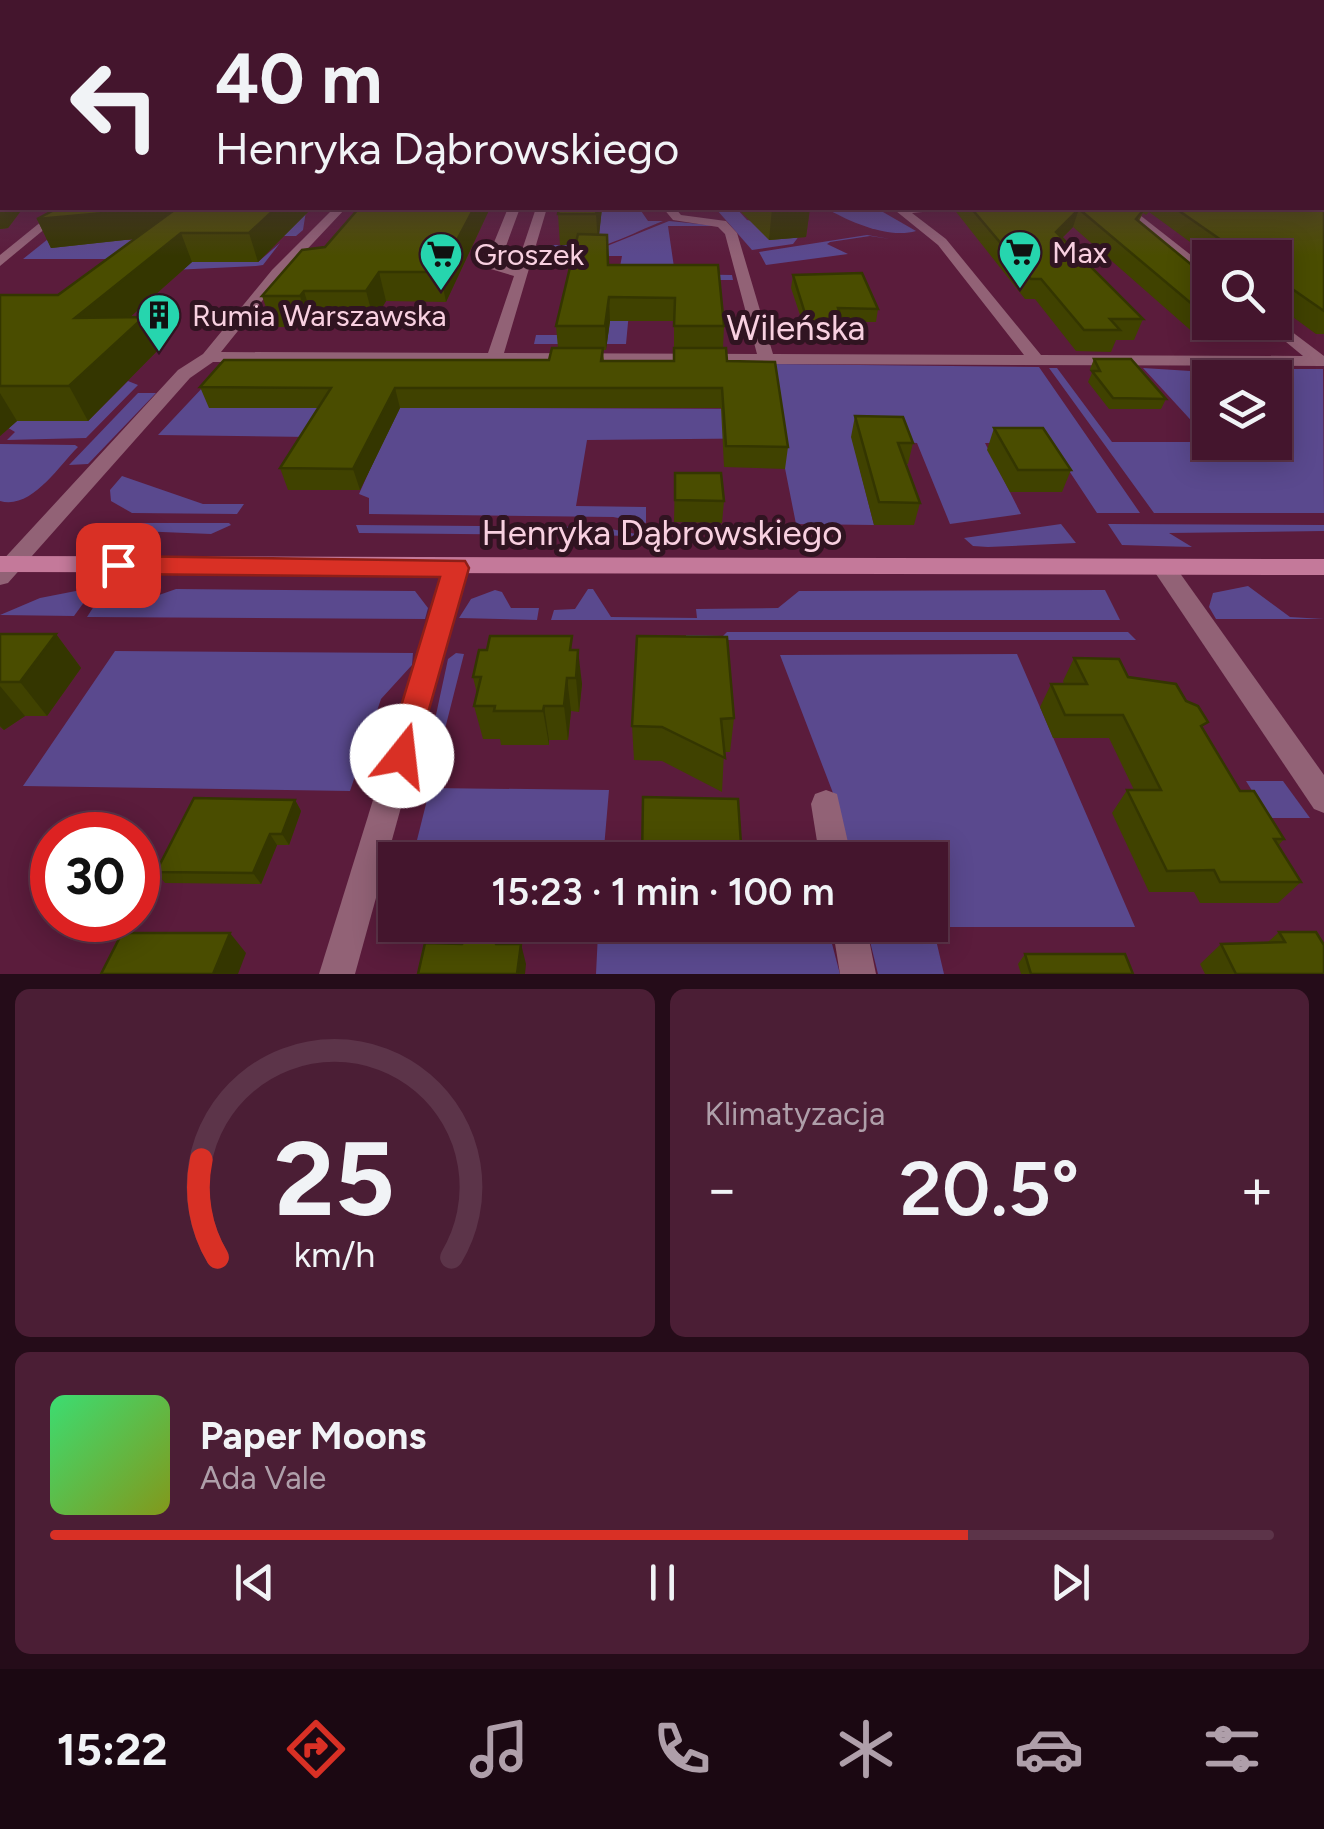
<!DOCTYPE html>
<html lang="pl">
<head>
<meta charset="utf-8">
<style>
	body { margin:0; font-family:Figtree,sans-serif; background:#4b1e35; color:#f1f3f6; height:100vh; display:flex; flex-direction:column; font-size:38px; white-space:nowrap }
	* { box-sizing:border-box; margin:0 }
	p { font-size:32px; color:#af9faa }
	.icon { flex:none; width:55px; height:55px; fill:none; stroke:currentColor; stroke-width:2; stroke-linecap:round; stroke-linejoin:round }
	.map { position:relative; height:974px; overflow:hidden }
	.details { display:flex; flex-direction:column; gap:15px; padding:15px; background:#250c19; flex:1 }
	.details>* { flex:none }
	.guide { position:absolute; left:0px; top:0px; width:1325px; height:210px; box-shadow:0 5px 25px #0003,0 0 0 2px #5c3449; background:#44152d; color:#f1f3f6; overflow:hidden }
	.tools { position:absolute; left:1192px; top:240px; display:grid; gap:20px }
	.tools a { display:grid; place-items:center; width:100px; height:100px; border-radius:0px; background:#44152d; box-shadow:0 5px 25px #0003,0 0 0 2px #5c3449; font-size:50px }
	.speed { position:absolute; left:30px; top:812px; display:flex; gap:20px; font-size:50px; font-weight:700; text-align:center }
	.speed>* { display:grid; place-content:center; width:130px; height:130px; border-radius:50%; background:#44152d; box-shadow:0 5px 25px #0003,0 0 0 2px #5c3449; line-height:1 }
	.speed .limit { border:15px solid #d22; background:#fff; color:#111 }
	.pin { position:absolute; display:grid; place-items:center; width:85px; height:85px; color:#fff; margin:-42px; border-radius:20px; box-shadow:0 5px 15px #0006 }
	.me { position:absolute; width:110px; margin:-55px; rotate:16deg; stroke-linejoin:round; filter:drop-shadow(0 0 8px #0008) }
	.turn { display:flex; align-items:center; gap:35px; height:210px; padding:0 50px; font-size:45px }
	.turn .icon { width:130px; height:130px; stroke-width:2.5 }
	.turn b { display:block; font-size:70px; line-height:85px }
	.big { font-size:75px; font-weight:600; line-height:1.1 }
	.details .card { flex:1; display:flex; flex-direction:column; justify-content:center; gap:15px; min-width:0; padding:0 35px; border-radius:15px; background:#4b1e35 }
	.details .dial { align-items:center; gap:0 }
	.dial svg { height:260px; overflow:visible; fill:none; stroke:#5c3449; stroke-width:7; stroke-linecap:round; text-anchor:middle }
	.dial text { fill:#f1f3f6; stroke:none }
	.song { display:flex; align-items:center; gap:30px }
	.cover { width:120px; height:120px; border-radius:15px; background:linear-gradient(135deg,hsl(140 70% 55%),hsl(70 70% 35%)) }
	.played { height:10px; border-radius:5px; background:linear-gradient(90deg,#d93025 75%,#5c3449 75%) }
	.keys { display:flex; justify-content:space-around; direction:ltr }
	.heat { display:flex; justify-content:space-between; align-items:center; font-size:55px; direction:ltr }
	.details .tiles { flex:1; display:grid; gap:15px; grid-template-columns:1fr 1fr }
	.card:last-child { grid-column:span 2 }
	.trip { position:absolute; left:378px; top:842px; width:570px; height:100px; border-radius:0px; background:#44152d; box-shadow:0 5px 25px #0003,0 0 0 2px #5c3449; font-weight:600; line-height:100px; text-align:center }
	.dock { display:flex; height:160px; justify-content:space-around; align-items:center; background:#1b0812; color:#af9faa }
	.dock .icon { width:70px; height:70px }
	.dock .selected { color:#d93025 }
	.dock b { font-size:45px; color:#f1f3f6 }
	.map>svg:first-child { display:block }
	.green { fill:#5a498e }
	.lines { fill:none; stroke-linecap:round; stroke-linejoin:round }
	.street { fill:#926276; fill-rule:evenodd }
	.secondary { fill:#c4799a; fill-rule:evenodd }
	.wall { fill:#404200; fill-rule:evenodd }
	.shaded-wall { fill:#343600 }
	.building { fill:#4a4d00; stroke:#343600; stroke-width:2.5 }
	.route { fill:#d93025; stroke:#8d1f18; stroke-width:2.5 }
	.labels { text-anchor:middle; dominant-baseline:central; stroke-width:10; stroke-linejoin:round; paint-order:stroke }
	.far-poi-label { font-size:30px; fill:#f8d0e0; stroke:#301421; text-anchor:start }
	.street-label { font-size:35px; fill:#f8d0e0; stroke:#301421 }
</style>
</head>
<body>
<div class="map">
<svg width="1324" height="974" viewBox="0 0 1324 974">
	<rect width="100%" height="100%" fill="#5b1c3c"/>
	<g class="green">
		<path d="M600 208H639L648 221H663C627 235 576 265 536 251L541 245H598Z"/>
		<path d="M690 208H736L747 220 803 231 793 244 752 250 717 210 694 212Z"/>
		<path d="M826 208H876L916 231C889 239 849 222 826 208Z"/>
		<path d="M306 211 303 230 296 236H262L212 262H258L280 243 263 265 256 266 173 270 130 259H23L48 239 129 240Z"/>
		<path d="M669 221 719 226H668L675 274 732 275 733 280H632L626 344H534L536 335H607L622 256H565L602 248Z"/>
		<path d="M867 235 890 239 870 236 830 242 827 244 848 254 766 265 759 252Z"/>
		<path d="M770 364 1039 367 1140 513H1097L1050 442 985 443 1021 514 950 524 917 443 852 438 874 525 796 524 779 438 587 440 576 506 646 507V523L613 517 369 514V498L359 494 384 438 158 435 220 369 210 407 777 409Z"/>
		<path d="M1049 368H1057L1112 442H1275V378H1210V441L1143 368 1238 374 1235 369H1323L1324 513H1154Z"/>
		<path d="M128 381 138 385 86 438 7 440 15 432 5 426 50 387 88 421Z"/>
		<path d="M138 393H156L88 464 69 465Z"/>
		<path d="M0 444 75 445 78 447C58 467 31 510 0 501Z"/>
		<path d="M122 476 203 504H244L237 514 132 513 111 501 110 490Z"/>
		<path d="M101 523H229L231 525 211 534 113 530Z"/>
		<path d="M1061 524 1076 543 988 547 973 546 964 538Z"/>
		<path d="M1108 524 1324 525V531L1169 533 1192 547 1122 545Z"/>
		<path d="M356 525 601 527 646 536 359 533Z"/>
		<path d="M1248 586 1290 617 1324 619H1216L1209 607 1213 593Z"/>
		<path d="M86 589 90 594 74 616 0 615 40 598Z"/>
		<path d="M176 589 415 591 428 608 425 619 87 617 96 603H154L159 595Z"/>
		<path d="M588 589H593L611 617 697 618 696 609 778 608 799 591 1105 590 1120 620H551L554 610 575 609Z"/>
		<path d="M495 590 502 592 511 608H539L537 620 459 618 471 599Z"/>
		<path d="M727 632H1128L1136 640H686V635L723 636Z"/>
		<path d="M115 651 413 653 412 665 381 699 350 791 23 786Z"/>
		<path d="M456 653 464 654 430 788 609 790 603 860H412L430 788 428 752 448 659Z"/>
		<path d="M1017 654 1135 927H933L944 974H878L866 925H930V860H851L838 806 780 655Z"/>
		<path d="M1246 781H1283L1310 818H1269Z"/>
		<path d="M395 925H827L840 974H596L598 933 394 930Z"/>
	</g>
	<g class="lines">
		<g class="street">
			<path d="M58 208H70L0 266V255Z"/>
			<path d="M334 208 345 209 282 276 221 352 488 353 514 276 484 267 508 208H520L499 265 516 268 536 208H547L504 353 757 354 725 234 718 227 673 220 663 208H675L681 215 726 221 737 233 773 354 1024 355 938 245 896 211 903 208H938L933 211 912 213 946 239 1041 355 1303 356 1262 322H1275V319L1324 356V366L213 362 190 378 8 583 0 585V563L178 370 203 354 272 270Z"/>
			<path d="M1120 208H1131L1210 270V281Z"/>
			<path d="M456 560 464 562 467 568 355 974H319L445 568 448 562Z"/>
			<path d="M1164 560 1172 562 1324 775V813L1314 809 1156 574 1153 568 1156 562Z"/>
			<path d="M826 790 837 794 852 860H820L811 804 815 794Z"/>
			<path d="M832 925H866L876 974H840Z"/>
		</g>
		<path class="secondary" d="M0 556 1324 559V575L0 572Z"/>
	</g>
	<g class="wall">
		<path d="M0 120H2V208H23L8 228 0 229Z"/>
		<path d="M1324 120V334H1316L1275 304V258H1212L1149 212 1146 215 1143 213 1139 221 1210 280V322H1250L1242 337 1196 335 1073 227 1062 238 1143 319 1134 340H1116L1111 352 1076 351 1035 299H1025L953 208H1322Z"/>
		<path d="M312 208 258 262H192L130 317 158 350 88 421H17L0 436V295H58L134 239 51 248 37 219Z"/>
		<path d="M359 208H490L446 302 386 301 374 321H313L309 327H273L262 296 325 247Z"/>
		<path d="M602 208 599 234 608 265H718L724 326 723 348 727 361 788 447 785 469 724 467 721 408H400L360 490H288L280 468 318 408H209L200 387 549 360 558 348 556 326 575 245H560L558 214ZM610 321H674V361H604L603 350H606Z"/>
		<path d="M737 208H810L806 237 769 240Z"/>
		<path d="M793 275 878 309 876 322H840L837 336H807L791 288Z"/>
		<path d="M1094 359 1166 399 1161 409H1109L1088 382 1092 373 1090 369Z"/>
		<path d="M855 416 913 443 908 464H906L920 503 914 525H874L851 437Z"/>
		<path d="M994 428 1071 470 1062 492H1010L987 450Z"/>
		<path d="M675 473 724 501 722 523 674 522Z"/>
		<path d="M0 634H56L81 668 47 716H25L4 730 0 727Z"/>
		<path d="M637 636 734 718 730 752H724L722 792 662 761 634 760 632 726Z"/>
		<path d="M574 650 582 684 579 712 571 711 568 740H549V745H501L500 739H483L474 706 477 694 473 677Z"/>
		<path d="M1074 658 1128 677 1203 729 1240 791 1284 839 1278 846 1301 882 1278 903H1200L1194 892H1149L1112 813 1127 790H1134L1109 738H1053L1040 707 1051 684H1064L1063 681Z"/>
		<path d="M295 800 301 811 289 845H277L261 884 165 883 156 872Z"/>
		<path d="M1279 932 1324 974H1205L1200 964 1221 944 1268 942Z"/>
		<path d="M1025 954 1133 974H1021L1018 964Z"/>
	</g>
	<g class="shaded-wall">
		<path d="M2 190V208H23L8 228 0 229V193Z"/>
		<path d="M159 208H180L181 233 192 262 92 351 75 318 179 234 51 248 37 219Z"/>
		<path d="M276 208H312L258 262 249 233Z"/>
		<path d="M474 208H490L446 302 440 272Z"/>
		<path d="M597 208H602L598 245 596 214Z"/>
		<path d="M772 208H810L806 237 769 240Z"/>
		<path d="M1079 209 1073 227 1050 250 1056 232Z"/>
		<path d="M379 272 386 301 374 321 366 291Z"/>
		<path d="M304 291 313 321 309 327 300 296Z"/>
		<path d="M609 297 610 321 606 350 605 326Z"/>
		<path d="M144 317 158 350 88 421 69 386Z"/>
		<path d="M395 388 400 408 360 490 353 469Z"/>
		<path d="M0 393 17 421 0 436Z"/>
		<path d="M56 634 81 668 47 716 20 682Z"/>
		<path d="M578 650 582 684 579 712 576 678Z"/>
		<path d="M567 678 571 711 568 740 564 706Z"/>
		<path d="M0 686 25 716 4 730 0 726Z"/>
		<path d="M544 706 549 740V745L543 711Z"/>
		<path d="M295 800 301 811 289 845 282 834Z"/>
		<path d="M270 834 277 845 261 884 253 873Z"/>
		<path d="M230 933 246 953 238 974H213Z"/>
		<path d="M521 944 526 964 525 974H517Z"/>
	</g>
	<g class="building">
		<rect x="0" y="120" width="2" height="17"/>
		<path d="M1322 120H1324V311L1275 277V258H1247L1175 208H1322Z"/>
		<path d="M2 158V190L0 193V160Z"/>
		<path d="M58 208H159L37 219Z"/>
		<path d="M177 208H276L249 233H181L75 318 144 317 69 386H0V295H58Z"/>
		<path d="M359 208H474L440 272H379L366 291H304L300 296H262L302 250 325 247Z"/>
		<path d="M559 208H597L596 214H558Z"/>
		<path d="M971 208H1142L1144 209 1136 219 1210 280V315H1205L1079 209 1056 232 1143 319H1110L1120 330H1084L1041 279H1031Z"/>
		<path d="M578 234 607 235 608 265H718L724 326H674L675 298 609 297 605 326H556Z"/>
		<path d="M862 273 878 309 838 308 841 317H837L839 323H808L793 275Z"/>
		<path d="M552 348H603L601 361H674V348H726L727 361 775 362 788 447 726 446 722 388H395L353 469 280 468 331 388 200 387 224 360H549Z"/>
		<path d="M1094 359H1131L1166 399 1113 398 1092 371H1100Z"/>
		<path d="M855 416 903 417 913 443H898L920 503 879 502Z"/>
		<path d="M994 428H1043L1071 470H1018Z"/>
		<path d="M675 473H721L724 501 675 500Z"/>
		<path d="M0 634H56L20 682H0Z"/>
		<path d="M490 636H572L570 650H578L576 678H567L564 706H544L543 711H494L495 706H474L481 677H473L479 650H487Z"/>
		<path d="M637 636 727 637 734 718 721 719 725 758 662 727 632 726Z"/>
		<path d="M1074 658 1119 659 1128 677 1176 684 1186 701 1198 706 1208 722 1201 726 1240 791H1254L1284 839H1274L1301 882H1220L1214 870 1167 871 1127 790H1161L1123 715H1065L1051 684H1087Z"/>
		<path d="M643 797 738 799 742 860H642Z"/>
		<path d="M194 798 295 800 282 834H270L253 873 156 872Z"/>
		<path d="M1279 932H1316L1324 945V974H1236L1221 944 1285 942Z"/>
		<path d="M122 933H230L213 974H101Z"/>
		<path d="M491 934 496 944H521L517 974H418L425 943 462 944 471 935Z"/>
		<path d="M1025 954H1125L1133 974H1031Z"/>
	</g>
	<linearGradient id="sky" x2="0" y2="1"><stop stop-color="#320f21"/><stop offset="0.47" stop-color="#664061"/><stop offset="1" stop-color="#664061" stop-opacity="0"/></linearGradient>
	<rect width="1324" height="256" fill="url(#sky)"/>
	<path class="route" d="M118 556 465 561 469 568 413 766 402 770 391 766 386 756 440 577 118 574 105 565Z"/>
	<defs>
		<g id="supermarket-pin" transform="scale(2.25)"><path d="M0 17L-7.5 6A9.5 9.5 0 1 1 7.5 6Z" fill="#26d5ae" stroke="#301421"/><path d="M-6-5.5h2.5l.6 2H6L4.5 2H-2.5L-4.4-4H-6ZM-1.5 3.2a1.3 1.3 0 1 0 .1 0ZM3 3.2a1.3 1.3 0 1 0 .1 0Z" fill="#111"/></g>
		<g id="building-pin" transform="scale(2.25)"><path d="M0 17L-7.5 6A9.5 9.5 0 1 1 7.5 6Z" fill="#26d5ae" stroke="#301421"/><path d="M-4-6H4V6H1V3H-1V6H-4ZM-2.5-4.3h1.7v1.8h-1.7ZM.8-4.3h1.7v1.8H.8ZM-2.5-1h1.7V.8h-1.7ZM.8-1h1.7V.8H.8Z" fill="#111"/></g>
	</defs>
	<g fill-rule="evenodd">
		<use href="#supermarket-pin" x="1020" y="252"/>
		<use href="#supermarket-pin" x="441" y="254"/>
		<use href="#building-pin" x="159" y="315"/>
	</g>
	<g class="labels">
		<g class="far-poi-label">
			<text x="1052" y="252">Max</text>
			<text x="474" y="254">Groszek</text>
			<text x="192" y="315">Rumia Warszawska</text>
		</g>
		<g class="street-label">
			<text x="796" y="328">Wileńska</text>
			<text x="662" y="533">Henryka Dąbrowskiego</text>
		</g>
	</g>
</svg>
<div class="tools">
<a><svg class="icon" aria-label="search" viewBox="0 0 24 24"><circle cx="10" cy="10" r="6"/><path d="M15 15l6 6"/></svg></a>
<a><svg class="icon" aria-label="layers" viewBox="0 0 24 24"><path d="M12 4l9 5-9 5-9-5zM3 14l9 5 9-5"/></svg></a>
</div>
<div class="speed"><div class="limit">30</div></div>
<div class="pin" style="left:118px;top:565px;background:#d93025"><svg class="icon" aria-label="arrive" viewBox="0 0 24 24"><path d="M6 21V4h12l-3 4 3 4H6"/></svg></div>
<svg class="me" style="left:402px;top:756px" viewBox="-20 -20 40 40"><circle r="19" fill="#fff"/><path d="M0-13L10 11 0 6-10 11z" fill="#d93025"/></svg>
<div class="trip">15:23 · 1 min · 100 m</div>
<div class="guide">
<div class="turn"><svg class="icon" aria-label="left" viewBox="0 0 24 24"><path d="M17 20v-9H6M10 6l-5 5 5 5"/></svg><div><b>40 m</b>Henryka Dąbrowskiego</div></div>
</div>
</div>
<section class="details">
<div class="tiles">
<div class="card dial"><svg viewBox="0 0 100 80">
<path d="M14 69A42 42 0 1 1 86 69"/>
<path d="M14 69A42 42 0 0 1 9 39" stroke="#d93025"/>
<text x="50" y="56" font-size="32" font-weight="700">25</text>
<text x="50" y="72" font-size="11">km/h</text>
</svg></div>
<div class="card"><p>Klimatyzacja</p>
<div class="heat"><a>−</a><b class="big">20.5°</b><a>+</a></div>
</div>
<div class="card">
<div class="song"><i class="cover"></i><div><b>Paper Moons</b><p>Ada Vale</p></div></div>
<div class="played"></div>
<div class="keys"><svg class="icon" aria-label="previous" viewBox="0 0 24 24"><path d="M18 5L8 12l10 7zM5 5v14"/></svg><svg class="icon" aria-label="pause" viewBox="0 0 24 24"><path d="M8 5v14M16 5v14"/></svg><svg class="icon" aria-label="next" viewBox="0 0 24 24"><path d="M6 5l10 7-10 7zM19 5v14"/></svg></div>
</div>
</div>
</section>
<nav class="dock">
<b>15:22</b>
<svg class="icon selected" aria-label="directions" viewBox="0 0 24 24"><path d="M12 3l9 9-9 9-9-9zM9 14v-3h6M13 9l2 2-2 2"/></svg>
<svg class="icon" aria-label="music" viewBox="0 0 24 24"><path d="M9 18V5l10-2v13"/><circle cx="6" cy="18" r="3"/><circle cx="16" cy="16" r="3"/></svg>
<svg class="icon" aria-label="phone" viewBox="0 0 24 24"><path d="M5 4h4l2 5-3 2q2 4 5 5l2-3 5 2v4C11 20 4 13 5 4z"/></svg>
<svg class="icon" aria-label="climate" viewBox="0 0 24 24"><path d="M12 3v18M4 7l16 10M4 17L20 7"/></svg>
<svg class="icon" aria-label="car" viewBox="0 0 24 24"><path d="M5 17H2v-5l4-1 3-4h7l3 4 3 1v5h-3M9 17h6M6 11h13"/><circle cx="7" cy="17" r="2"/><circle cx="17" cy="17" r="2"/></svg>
<svg class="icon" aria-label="filters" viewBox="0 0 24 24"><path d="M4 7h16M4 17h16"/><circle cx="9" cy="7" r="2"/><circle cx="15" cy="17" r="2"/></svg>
</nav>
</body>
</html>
